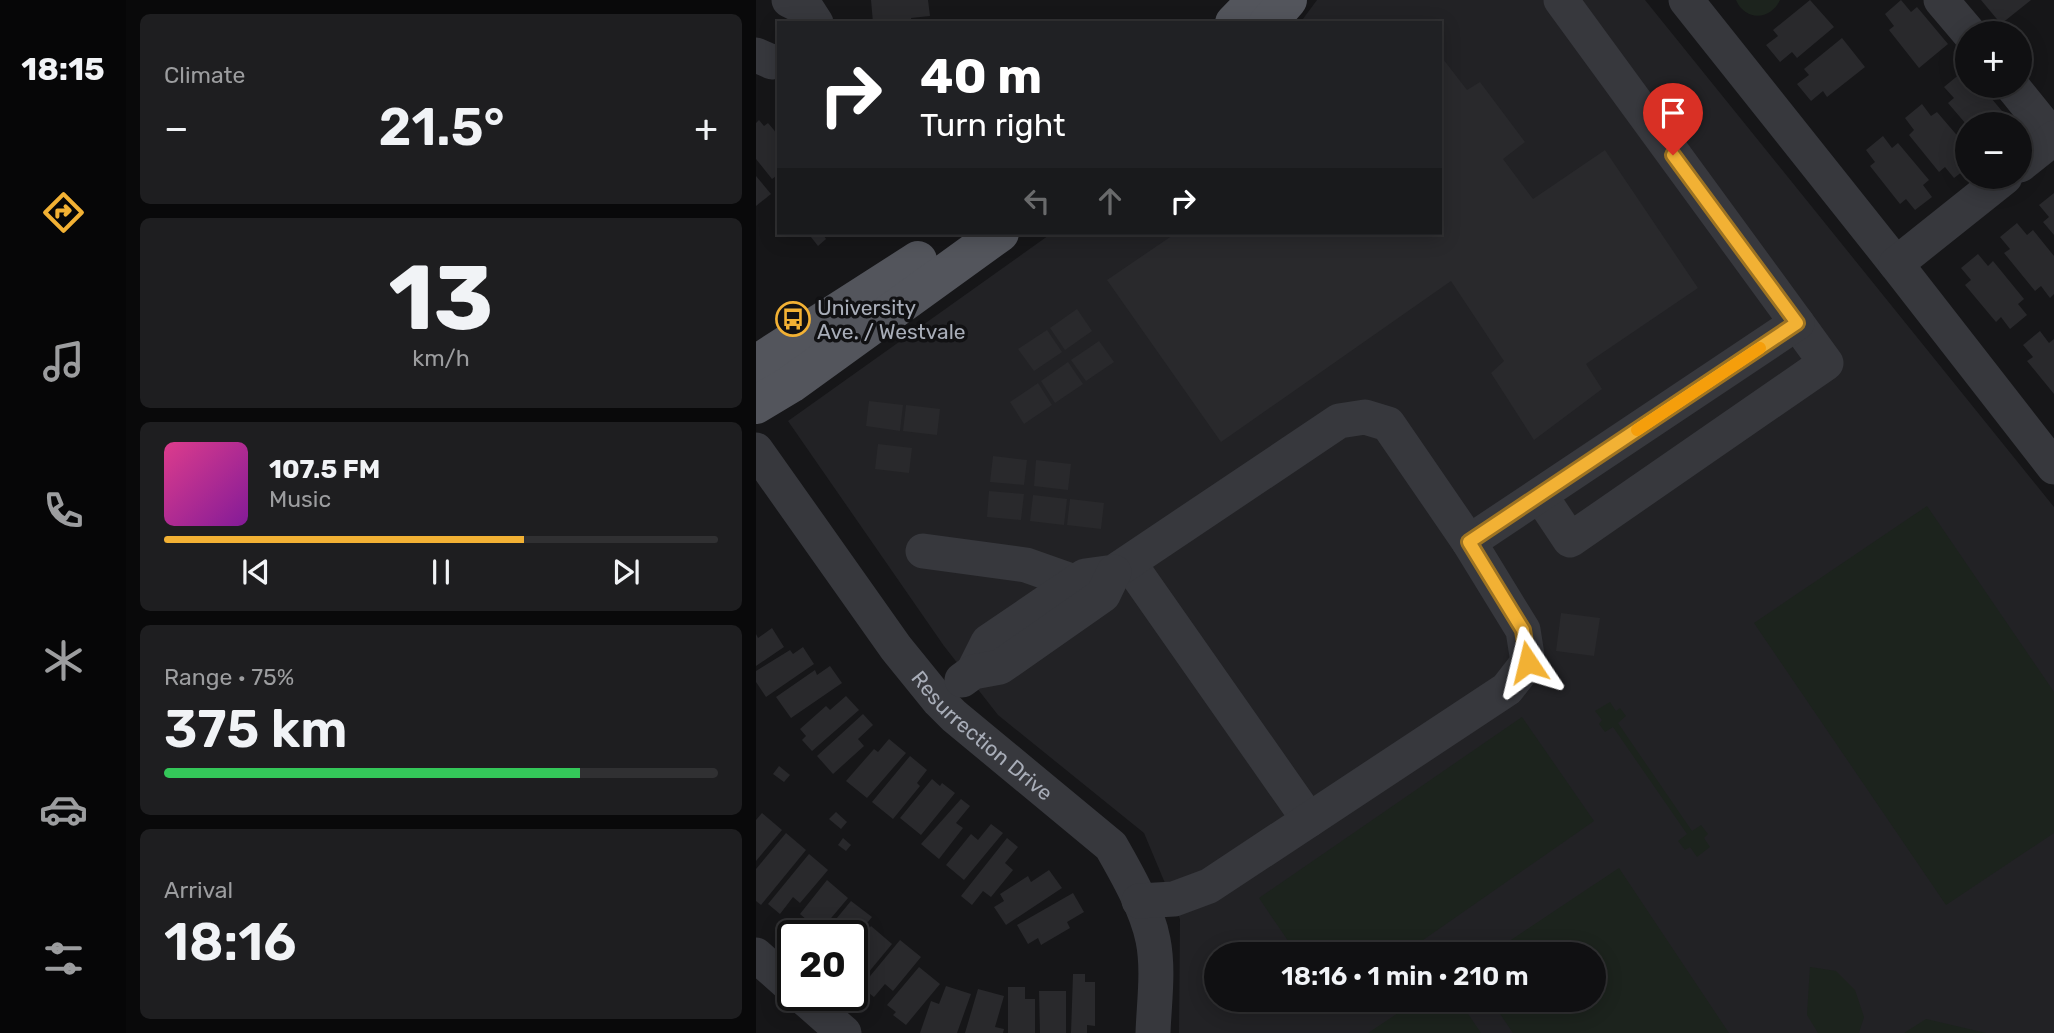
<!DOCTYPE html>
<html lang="en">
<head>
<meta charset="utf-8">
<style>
	body { margin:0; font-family:Rubik,sans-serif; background:#1e1e20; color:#f1f3f6; height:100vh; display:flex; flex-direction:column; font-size:26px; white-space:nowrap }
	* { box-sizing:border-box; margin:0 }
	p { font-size:23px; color:#9c9d9f }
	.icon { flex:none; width:38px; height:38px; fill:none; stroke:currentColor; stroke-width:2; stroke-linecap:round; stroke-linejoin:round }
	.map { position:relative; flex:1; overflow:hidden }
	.side { display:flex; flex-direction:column; gap:14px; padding:14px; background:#09090a; width:630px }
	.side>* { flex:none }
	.top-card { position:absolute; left:21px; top:21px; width:665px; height:214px; border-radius:0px; box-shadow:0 4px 18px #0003,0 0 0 2px #303032; background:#202124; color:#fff; overflow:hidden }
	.buttons { position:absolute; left:1199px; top:21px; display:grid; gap:14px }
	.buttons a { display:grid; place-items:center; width:77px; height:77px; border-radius:50%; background:#101012; box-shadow:0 4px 18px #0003,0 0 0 2px #303032; font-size:35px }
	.speed { position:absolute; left:21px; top:920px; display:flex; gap:14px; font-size:35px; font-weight:700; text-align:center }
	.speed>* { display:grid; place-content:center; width:91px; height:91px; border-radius:50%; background:#101012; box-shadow:0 4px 18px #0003,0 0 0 2px #303032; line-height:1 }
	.speed .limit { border:4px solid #111; border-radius:10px; background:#fff; color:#111 }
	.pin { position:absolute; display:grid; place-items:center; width:60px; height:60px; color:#fff; margin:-72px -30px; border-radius:50% 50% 50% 0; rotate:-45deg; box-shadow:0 0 7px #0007 }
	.pin .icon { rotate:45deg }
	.me { position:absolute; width:77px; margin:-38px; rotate:350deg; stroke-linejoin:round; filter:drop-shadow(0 0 5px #0008) }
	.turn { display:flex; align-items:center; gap:24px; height:147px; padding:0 28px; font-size:32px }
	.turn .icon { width:91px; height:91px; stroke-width:2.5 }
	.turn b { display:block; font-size:49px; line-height:60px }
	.lanes { display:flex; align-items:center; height:66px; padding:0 28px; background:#0003; justify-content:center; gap:35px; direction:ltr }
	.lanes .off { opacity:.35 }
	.big { font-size:52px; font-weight:600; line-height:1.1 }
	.side .tile { flex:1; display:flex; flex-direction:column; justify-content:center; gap:10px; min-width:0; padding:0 24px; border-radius:10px; background:#1e1e20 }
	.side .dial { align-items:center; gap:0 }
	.dial b { font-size:91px; line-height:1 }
	.song { display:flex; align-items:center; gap:21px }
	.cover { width:84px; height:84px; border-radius:10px; background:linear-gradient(135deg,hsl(330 70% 55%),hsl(290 70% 35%)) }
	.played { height:7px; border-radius:4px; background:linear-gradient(90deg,#f2b134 65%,#303032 65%) }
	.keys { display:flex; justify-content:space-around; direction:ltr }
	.heat { display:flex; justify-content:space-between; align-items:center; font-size:38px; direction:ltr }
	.charge { height:10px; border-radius:5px; background:linear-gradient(90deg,#34c759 75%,#303032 0) }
	.trip { position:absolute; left:448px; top:942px; width:402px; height:70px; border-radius:35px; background:#101012; box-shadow:0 4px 18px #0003,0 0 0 2px #303032; font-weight:600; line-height:70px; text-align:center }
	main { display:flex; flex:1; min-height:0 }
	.menu { display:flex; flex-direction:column; width:126px; justify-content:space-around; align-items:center; background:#060607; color:#9c9d9f }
	.menu .icon { width:49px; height:49px }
	.menu .active { color:#f2b134 }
	.menu b { font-size:32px; color:#f1f3f6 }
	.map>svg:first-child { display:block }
	.built { fill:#222225; fill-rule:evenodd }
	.green { fill:#1c231d }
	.building { fill:#29292c }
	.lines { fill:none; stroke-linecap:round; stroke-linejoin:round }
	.minor { stroke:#37383d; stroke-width:35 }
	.major { stroke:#53555c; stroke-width:38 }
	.route-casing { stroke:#9d7322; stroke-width:18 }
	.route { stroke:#f2b134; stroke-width:12 }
	.slow { stroke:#f59e0b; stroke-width:12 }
	.labels { text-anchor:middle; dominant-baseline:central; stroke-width:7; stroke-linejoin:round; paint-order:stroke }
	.poi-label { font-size:21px; fill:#a8adb8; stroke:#111113; text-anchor:start }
	.street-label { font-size:21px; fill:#a8adb8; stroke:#111113 }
</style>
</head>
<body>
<main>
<nav class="menu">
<b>18:15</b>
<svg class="icon active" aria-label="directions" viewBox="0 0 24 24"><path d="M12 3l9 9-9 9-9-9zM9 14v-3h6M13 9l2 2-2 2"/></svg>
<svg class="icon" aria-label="music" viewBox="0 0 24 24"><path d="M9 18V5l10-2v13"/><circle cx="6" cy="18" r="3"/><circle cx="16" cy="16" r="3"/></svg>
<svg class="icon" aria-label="phone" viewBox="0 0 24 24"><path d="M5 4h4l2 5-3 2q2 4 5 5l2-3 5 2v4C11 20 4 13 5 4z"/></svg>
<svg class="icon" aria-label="climate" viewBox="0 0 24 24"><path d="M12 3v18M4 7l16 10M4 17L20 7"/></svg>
<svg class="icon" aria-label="car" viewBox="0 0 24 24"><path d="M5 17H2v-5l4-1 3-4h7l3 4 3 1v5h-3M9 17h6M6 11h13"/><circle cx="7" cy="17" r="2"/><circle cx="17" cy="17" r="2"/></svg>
<svg class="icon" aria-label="filters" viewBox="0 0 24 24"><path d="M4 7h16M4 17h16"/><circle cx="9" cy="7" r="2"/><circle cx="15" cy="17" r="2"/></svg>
</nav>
<section class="side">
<div class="tile"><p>Climate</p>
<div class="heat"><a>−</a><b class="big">21.5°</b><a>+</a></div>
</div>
<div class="tile dial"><b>13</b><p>km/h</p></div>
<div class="tile">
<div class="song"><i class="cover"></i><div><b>107.5 FM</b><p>Music</p></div></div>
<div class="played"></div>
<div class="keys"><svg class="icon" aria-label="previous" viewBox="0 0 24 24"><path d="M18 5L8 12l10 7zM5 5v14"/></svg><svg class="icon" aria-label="pause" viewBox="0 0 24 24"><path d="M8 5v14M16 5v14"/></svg><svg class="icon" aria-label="next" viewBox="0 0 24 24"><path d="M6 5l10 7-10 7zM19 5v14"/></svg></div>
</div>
<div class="tile"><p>Range · 75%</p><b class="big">375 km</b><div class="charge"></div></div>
<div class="tile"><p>Arrival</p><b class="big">18:16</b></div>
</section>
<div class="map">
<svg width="1298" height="1033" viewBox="0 0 1298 1033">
	<rect width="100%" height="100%" fill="#161618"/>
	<path class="built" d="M561 0H889L1298 507V1033H423L424 919 388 833 242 715 188 646 32 421 296 233H684V23H544ZM460 954H838V999H460Z"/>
	<g class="green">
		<path d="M980 0H1024C1014 21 989 21 980 0Z"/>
		<path d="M1171 506 1298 692V833L1190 905 998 623Z"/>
		<path d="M854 702 860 711 864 708 870 716 862 723 936 831 945 825 952 834 948 838 954 847 941 857 934 847 929 850 922 841 931 834 857 727 849 732 843 724 846 720 839 711Z"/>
		<path d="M766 717 838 821 647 954H541L503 898Z"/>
		<path d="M863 868 973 1033H757L734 999H838V954H734Z"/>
		<path d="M1054 967 1080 971 1099 990 1108 1017 1103 1033H1062L1051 1015Z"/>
		<path d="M663 999H702L725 1033H612Z"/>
		<path d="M1170 1019 1230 1033H1148Z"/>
	</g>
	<g class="building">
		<path d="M115 0H172L174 16 155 18 156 23H117Z"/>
		<path d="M1054 0 1078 27 1041 58 1036 52 1024 62 1010 45 1022 36 1017 30Z"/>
		<path d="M1145 0 1155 12 1161 7 1192 44 1163 68 1133 30 1138 26 1129 14Z"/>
		<path d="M1225 0H1275L1245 24Z"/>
		<path d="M1086 38 1109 67 1071 97 1067 91 1055 101 1041 84 1053 75 1048 69Z"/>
		<path d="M684 55 711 90 724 82 769 142 747 159 777 199 849 150 942 288 830 364 846 389 778 440 735 373 748 361 695 281 465 442 351 280 420 233H684Z"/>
		<path d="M1205 73 1211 80V86H1225L1251 117 1245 122 1247 124H1210L1192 103 1198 98 1188 87Z"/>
		<path d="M1166 104 1175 116 1181 112 1211 147 1206 154 1211 160V168L1198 178 1189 167 1183 172 1153 135 1158 130 1149 118Z"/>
		<path d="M3 120 8 126 12 123 23 136V174L16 179 0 159V123Z"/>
		<path d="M1127 136 1136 148 1142 143 1173 180 1167 185 1176 197 1159 210 1150 199 1144 204 1114 166 1119 162 1110 150Z"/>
		<path d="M0 176 15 194 0 206Z"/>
		<path d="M1298 193V235L1287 222 1293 217 1283 205Z"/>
		<path d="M1261 223 1271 235 1277 230 1298 256V294L1294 298 1285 286 1279 291 1248 253 1254 249 1244 237Z"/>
		<path d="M61 233H66L70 239 62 246 55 237Z"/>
		<path d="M1222 254 1232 266 1237 261 1268 299 1262 304 1271 315 1254 329 1245 317 1240 322 1209 285 1215 280 1205 268Z"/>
		<path d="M321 309 336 331 309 350 294 328Z"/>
		<path d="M291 330 306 352 278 371 262 349Z"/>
		<path d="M1284 331 1293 343 1298 339V394L1271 361 1277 357 1267 345Z"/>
		<path d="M343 341 358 362 330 381 315 360Z"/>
		<path d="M312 362 327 384 299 403 285 381Z"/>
		<path d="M282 383 296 405 268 424 254 402Z"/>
		<path d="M113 401 147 405 144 431 110 426Z"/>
		<path d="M150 405 184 409 181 435 147 431Z"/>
		<path d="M122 444 156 448 153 473 119 469Z"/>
		<path d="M237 456 271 460 268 485 234 482Z"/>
		<path d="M280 460 315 464 312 490 278 486Z"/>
		<path d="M233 491 268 494 265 520 231 517Z"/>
		<path d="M277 495 311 499 308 525 274 521Z"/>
		<path d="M314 499 348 503 345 529 311 525Z"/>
		<path d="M805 613 844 618 838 656 800 651Z"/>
		<path d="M16 628 28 647 0 666V634L2 638Z"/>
		<path d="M47 647 58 664 10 697 0 682V671L34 650 37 654Z"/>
		<path d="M74 666 86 683 35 718 20 697 59 670 61 675Z"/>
		<path d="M90 696 103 710 56 751 46 740 50 736 44 729 70 706 74 710Z"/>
		<path d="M107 714 117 725 102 739 108 746 77 774 61 756Z"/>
		<path d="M133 739 150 753 111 798 90 781 118 749 122 752Z"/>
		<path d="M154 756 171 770 161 783 164 786 137 819 116 802Z"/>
		<path d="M23 766 34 775 28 782 17 774Z"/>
		<path d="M176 779 184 786 186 783 199 793 165 835 144 818Z"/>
		<path d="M205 799 214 806 200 823 207 828 183 859 165 844Z"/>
		<path d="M80 812 91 822 85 829 73 819Z"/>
		<path d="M6 813 26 830 0 861V820Z"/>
		<path d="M235 824 247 833 208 880 190 865 215 834 222 840Z"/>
		<path d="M30 833 50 850 5 905 0 901V869Z"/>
		<path d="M87 838 95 845 90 851 82 845Z"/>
		<path d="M251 838 262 847 249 863 257 870 235 897 227 891 216 905 205 896Z"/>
		<path d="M53 854 72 870 44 903 37 897 24 914 12 904Z"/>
		<path d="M293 870 306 888 250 925 238 907 248 901 244 894 272 876 275 882Z"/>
		<path d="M71 880 92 898 60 936H42L41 935 52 921 44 914Z"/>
		<path d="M317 893 328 912 311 922 314 928 285 945 282 938 272 944 261 925Z"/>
		<path d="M95 901 116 917 96 941V936H66Z"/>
		<path d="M115 926 136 944 102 985 96 980V949Z"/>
		<path d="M144 940 165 957 137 991 129 984 118 997 105 987Z"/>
		<path d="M163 967 184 984 150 1025 137 1015 140 1012 131 1005Z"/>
		<path d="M317 974H329V982H339V1026L331 1025V1033H315Z"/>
		<path d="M190 986 215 994 201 1033H164L175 1001 183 1004Z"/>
		<path d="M252 987H269V999H279V1033H252Z"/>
		<path d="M222 989 248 996 239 1027 248 1029 247 1033H209Z"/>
		<path d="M283 991H310V1033H284Z"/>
	</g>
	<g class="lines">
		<g class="minor">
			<path d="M33 0 51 9 60 23"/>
			<path d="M930 0 1140 264"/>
			<path d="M1185 0 1213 33"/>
			<path d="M0 55 16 62 23 61"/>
			<path d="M1256 86 1298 138"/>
			<path d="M1264 165 1298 138"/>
			<path d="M1249 177 1140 264 1298 467"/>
			<path id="s1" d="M0 450 140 648 183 701 198 716 355 846C371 874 391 909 397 940 403 970 398 1003 397 1033"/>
			<path d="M784 495 814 540 1070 363 1041 323"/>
			<path d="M713 542 1041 323 805 0"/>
			<path d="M167 551 270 565 321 583"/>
			<path d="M373 563 553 820"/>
			<path d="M217 672 232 642 329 576 358 572 583 421 609 417 632 424 713 542 767 630 772 662 751 689 453 886 418 899 383 901"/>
			<path d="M206 680 217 672 244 667 347 595 358 572"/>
			<path d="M0 955 37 988"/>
			<path d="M46 996 88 1033"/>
		</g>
		<g class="major">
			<path d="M478 23 500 0"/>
			<path d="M512 23 532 0"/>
			<path d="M0 364 162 260"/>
			<path d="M0 405 35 384 244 233"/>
		</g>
	</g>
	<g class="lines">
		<g class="route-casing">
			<path id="route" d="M772 662 767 630 713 542 1041 323 917 155"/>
		</g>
		<use href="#route" class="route"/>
		<path class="slow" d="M881 430 1004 348"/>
	</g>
	<defs>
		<g id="bus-ring" transform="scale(1.75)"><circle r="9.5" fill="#111113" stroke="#f2b134" stroke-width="1.5"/><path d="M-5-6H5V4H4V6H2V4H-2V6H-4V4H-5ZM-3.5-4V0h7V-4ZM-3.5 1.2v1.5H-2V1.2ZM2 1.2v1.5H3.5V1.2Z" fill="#f2b134"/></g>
	</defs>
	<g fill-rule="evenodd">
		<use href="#bus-ring" x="37" y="319"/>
	</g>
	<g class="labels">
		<g class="poi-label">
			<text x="61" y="307">University<tspan x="61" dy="24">Ave. / Westvale</tspan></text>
		</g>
		<g class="street-label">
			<text stroke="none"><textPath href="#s1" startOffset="366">Resurrection Drive</textPath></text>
		</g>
	</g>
</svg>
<div class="buttons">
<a>+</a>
<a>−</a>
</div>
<div class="speed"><div class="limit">20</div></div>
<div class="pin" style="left:917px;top:155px;background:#d93025"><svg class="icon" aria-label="arrive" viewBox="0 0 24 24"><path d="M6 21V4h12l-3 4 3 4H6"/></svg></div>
<svg class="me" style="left:772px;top:662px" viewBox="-20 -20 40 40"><path d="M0-17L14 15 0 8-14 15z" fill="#f2b134" stroke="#fff" stroke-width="4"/></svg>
<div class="trip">18:16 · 1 min · 210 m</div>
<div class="top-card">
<div class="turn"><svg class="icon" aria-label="right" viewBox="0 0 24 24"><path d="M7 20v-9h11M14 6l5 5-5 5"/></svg><div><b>40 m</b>Turn right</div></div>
<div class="lanes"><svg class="icon off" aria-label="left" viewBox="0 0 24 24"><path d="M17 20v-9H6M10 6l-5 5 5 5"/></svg><svg class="icon off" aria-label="ahead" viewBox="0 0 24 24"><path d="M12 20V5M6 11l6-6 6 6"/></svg><svg class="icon" aria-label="right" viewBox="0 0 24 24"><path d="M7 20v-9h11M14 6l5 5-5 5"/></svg></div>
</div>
</div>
</main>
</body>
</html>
